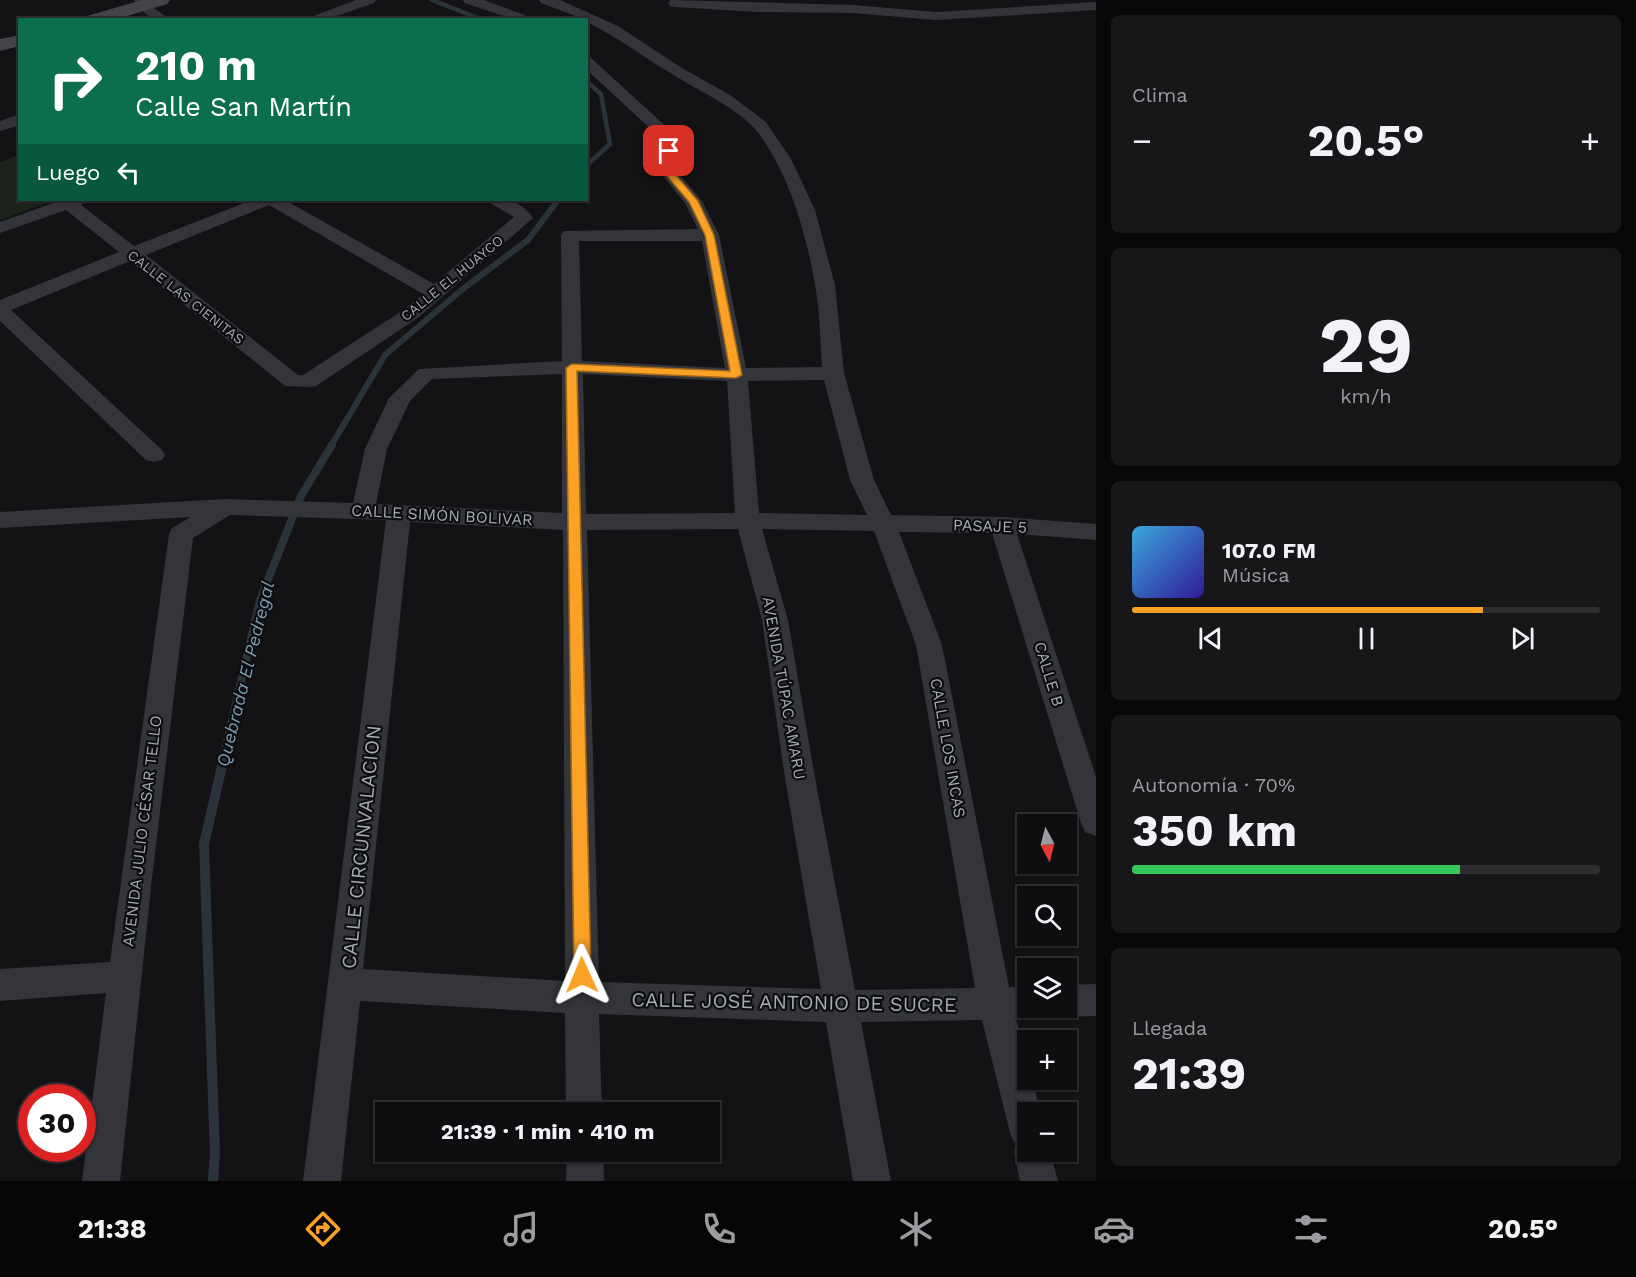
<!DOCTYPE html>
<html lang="es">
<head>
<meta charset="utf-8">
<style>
	body { margin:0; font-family:"Work Sans",sans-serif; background:#171719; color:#f1f3f6; height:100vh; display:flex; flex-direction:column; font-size:22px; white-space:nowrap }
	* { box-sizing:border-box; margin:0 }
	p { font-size:20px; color:#9b9c9f }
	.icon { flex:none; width:33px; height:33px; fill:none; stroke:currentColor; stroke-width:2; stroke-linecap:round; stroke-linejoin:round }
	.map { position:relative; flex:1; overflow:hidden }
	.details { display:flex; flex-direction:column; gap:15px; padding:15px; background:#080809; width:540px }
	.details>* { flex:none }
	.hud { position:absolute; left:18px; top:18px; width:570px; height:183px; border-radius:0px; box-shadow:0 2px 4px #0004,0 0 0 2px #2e2e30; background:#0b6e4f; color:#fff; overflow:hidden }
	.needle { width:39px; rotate:173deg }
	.tools { position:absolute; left:1017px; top:814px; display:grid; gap:12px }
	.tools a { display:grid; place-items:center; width:60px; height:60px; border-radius:0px; background:#0e0e10; box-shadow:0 2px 4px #0004,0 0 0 2px #2e2e30; font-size:30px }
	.speed { position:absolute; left:18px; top:1084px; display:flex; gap:12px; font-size:30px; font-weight:700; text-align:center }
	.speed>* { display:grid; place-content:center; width:78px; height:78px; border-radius:50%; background:#0e0e10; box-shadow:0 2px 4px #0004,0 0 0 2px #2e2e30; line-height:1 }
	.speed .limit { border:9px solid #d22; background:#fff; color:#111 }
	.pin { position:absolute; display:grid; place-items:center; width:51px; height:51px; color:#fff; margin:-26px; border-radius:12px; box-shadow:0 3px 9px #0006 }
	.me { position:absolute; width:66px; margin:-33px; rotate:359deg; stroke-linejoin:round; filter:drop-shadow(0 0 4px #0008) }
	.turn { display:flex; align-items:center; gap:21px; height:126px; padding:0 18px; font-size:27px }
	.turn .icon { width:78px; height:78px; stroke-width:2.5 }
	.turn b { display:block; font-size:42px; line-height:51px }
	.then { display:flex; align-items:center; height:57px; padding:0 18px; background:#0003; gap:12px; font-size:22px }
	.big { font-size:45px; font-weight:700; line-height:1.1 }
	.details .widget { flex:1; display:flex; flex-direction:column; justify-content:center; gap:9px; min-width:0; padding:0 21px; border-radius:9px; background:#171719 }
	.details .dial { align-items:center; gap:0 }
	.dial b { font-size:78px; line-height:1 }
	.song { display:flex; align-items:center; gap:18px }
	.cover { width:72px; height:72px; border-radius:9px; background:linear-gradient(135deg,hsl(200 70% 55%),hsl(250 70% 35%)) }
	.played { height:6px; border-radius:3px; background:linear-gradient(90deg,#faa126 75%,#2e2e30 75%) }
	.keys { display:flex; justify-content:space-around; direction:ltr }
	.heat { display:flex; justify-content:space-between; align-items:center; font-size:33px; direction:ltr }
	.charge { height:9px; border-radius:4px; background:linear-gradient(90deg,#34c759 70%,#2e2e30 0) }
	.trip { position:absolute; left:375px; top:1102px; width:345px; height:60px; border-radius:0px; background:#0e0e10; box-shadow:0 2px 4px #0004,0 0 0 2px #2e2e30; font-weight:700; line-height:60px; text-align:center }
	.tabs { display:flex; height:96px; justify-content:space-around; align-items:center; background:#060606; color:#9b9c9f }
	.tabs .icon { width:42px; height:42px }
	.tabs .active { color:#faa126 }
	.tabs b { font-size:27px; color:#f1f3f6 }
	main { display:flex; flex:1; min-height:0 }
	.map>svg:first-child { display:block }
	.green { fill:#1b231b }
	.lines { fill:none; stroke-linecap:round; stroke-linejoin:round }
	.stream-far3 { stroke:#293339; stroke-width:4.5 }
	.stream-far2 { stroke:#293339; stroke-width:6 }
	.stream-far1 { stroke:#293339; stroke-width:8 }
	.stream { stroke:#293339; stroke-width:10 }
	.street { fill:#34353a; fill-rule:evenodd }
	.secondary { fill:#42444a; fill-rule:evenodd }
	.route { fill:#faa126; stroke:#a26919; stroke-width:1.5 }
	.labels { text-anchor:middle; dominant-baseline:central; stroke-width:4.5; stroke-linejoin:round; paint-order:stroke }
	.far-street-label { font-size:14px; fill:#a4abb6; stroke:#0e0e10 }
	.street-label { font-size:16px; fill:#a4abb6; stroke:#0e0e10 }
	.water-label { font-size:18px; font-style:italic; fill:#799cb3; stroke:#0e0e10 }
	.near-street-label { font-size:20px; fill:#a4abb6; stroke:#0e0e10 }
</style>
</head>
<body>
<main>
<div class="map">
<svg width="1096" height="1181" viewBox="0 0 1096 1181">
	<rect width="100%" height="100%" fill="#131315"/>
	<path class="green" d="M19 155 20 200H55L0 220V162Z"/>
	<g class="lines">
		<g class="stream-far3">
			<path d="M432 0 483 20"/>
			<path d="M586 81 601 94 610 144 586 166"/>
		</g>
		<path class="stream-far2" d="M331 446 385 355 464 288 528 240 558 200"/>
		<path class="stream-far1" d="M221 768 260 600 301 496 332 445"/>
		<path class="stream" d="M213 1181 215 1154 204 844 222 766"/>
		<g class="street">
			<path d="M134 0H148L155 9 171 20C151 20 145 16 134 0Z"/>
			<path d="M356 0H376L374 3 325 20H303Z"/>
			<path d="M463 0H484L538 20H515L465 3Z"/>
			<path d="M539 0H560L618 26 682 68 730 95 766 122 791 159 815 210 835 285 844 373 874 480 891 515 1002 517 1096 524V540L1017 534 1096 777V836L1085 832 1081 823 992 533 899 532 942 645 1009 987H1028V1008H1043L1040 1014 1028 1019H1016L1028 1063V1080H1032L1041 1113H1028V1152H1050L1058 1181H1020L1014 1152 1016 1146 1010 1133 982 1020 861 1022 891 1181H853L826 1022 599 1014 602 1113H566L565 1013 360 1001 341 1181H303L386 520 230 515 193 538 152 878 120 1181H82L106 993 0 1001V969L110 962 169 534 172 528 191 517 0 528V512L225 499 353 503 365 449 389 398 419 369 562 361 561 235 564 231 698 229 685 203 663 176 655 133 586 69V57L591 58 671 131 680 175 702 201 719 235 746 368 822 367C820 340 820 312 815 285 807 235 788 169 755 129 736 107 697 90 672 74 643 57 617 36 586 22V20L541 3ZM579 241H702L725 368 582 361ZM562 374V513L376 504 387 449 410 401 432 379ZM583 374 727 381 735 513 586 514ZM824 380 850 480 867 515 759 513 748 381ZM410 522 563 530 565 981 363 969ZM738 529 762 620 785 778 821 989 599 982 587 530ZM762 529 874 531 916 645 975 988 855 990 815 778 788 620Z"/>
			<path d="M670 0 853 5 936 12 1096 2V10L936 20 853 13 758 12 675 7 670 6 668 3Z"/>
			<path d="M20 114V125L0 131V121Z"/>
			<path d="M62 200H86L81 205 134 246 252 200H285L434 284 514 217 492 204 490 200C509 200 521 201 533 218L419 317 316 386 308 387 285 386 130 261 11 310 162 450 165 455 162 460 154 462 146 460 0 321V300L119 252 66 210 0 233V222ZM269 205 423 294 405 309 303 375H298L146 255Z"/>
			<path d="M1096 984V1016L1066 1017 1054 1012 1052 1008H1066V985Z"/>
			<path d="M567 1152H603L604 1181H566Z"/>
		</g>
		<g class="secondary">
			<path d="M142 0H170L167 4 114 20H84L87 16Z"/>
			<path d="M20 35V46L0 51V39Z"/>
		</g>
	</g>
	<path class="route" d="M669 148 673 151 676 175 698 201 714 235 742 375 736 378 577 371 591 975 589 981 582 983 576 981 574 975 566 368 572 364 730 371 705 235 689 202 667 176 664 151Z"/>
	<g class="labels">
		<g class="far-street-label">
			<text transform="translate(452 278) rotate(-39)">CALLE EL HUAYCO</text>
			<text transform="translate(186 297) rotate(38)">CALLE LAS CIENITAS</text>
		</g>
		<g class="street-label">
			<text transform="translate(442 515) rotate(3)">CALLE SIMÓN BOLIVAR</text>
			<text transform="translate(990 526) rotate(2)">PASAJE 5</text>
			<text transform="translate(1049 674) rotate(73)">CALLE B</text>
			<text transform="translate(784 688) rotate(80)">AVENIDA TÚPAC AMARU</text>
			<text transform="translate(948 748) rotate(80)">CALLE LOS INCAS</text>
			<text transform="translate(142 831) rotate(-83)">AVENIDA JULIO CÉSAR TELLO</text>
		</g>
		<g class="water-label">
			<text transform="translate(245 674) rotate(-76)">Quebrada El Pedregal</text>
		</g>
		<g class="near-street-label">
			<text transform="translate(361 847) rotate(-84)">CALLE CIRCUNVALACION</text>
			<text transform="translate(794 1002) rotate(1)">CALLE JOSÉ ANTONIO DE SUCRE</text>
		</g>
	</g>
</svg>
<div class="tools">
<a><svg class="needle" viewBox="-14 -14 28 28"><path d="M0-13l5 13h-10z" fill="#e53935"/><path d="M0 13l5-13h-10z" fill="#9b9c9f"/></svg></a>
<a><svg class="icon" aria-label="search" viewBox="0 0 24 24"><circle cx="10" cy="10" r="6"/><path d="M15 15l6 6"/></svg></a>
<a><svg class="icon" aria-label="layers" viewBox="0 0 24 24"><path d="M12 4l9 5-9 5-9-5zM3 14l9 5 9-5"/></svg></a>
<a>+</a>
<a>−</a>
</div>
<div class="speed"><div class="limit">30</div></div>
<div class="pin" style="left:669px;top:151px;background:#d93025"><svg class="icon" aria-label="arrive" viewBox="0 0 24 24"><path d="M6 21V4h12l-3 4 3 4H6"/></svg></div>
<svg class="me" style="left:582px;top:975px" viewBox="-20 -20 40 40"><path d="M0-17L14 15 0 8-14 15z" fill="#faa126" stroke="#fff" stroke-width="4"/></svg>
<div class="trip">21:39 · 1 min · 410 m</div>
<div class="hud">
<div class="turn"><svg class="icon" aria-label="right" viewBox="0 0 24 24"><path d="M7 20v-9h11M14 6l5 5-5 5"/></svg><div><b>210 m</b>Calle San Martín</div></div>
<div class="then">Luego<svg class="icon" aria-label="left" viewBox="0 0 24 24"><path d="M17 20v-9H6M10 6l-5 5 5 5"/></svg></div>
</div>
</div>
<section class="details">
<div class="widget"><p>Clima</p>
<div class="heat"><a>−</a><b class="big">20.5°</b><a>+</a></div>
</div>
<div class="widget dial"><b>29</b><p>km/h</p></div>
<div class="widget">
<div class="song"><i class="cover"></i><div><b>107.0 FM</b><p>Música</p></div></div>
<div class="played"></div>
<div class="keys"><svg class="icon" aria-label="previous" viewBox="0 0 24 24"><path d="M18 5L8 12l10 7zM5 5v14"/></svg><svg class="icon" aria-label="pause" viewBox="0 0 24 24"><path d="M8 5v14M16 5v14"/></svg><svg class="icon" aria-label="next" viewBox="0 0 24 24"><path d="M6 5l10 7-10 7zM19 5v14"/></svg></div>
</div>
<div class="widget"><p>Autonomía · 70%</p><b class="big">350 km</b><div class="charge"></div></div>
<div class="widget"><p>Llegada</p><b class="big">21:39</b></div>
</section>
</main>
<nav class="tabs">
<b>21:38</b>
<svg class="icon active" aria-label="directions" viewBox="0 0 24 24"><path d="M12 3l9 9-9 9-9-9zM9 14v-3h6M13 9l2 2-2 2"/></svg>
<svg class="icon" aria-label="music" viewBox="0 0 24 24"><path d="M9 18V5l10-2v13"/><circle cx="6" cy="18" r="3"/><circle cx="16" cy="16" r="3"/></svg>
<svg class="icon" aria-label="phone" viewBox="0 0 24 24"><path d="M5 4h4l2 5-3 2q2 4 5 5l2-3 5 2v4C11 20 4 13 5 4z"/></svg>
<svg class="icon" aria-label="climate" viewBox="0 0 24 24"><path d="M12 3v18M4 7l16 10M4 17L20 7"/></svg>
<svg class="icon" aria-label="car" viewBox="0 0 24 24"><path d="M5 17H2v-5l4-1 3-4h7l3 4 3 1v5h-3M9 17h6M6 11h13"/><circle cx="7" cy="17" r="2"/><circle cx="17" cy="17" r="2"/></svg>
<svg class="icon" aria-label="filters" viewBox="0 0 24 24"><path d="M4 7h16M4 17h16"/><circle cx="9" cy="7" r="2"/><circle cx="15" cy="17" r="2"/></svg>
<b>20.5°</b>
</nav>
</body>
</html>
